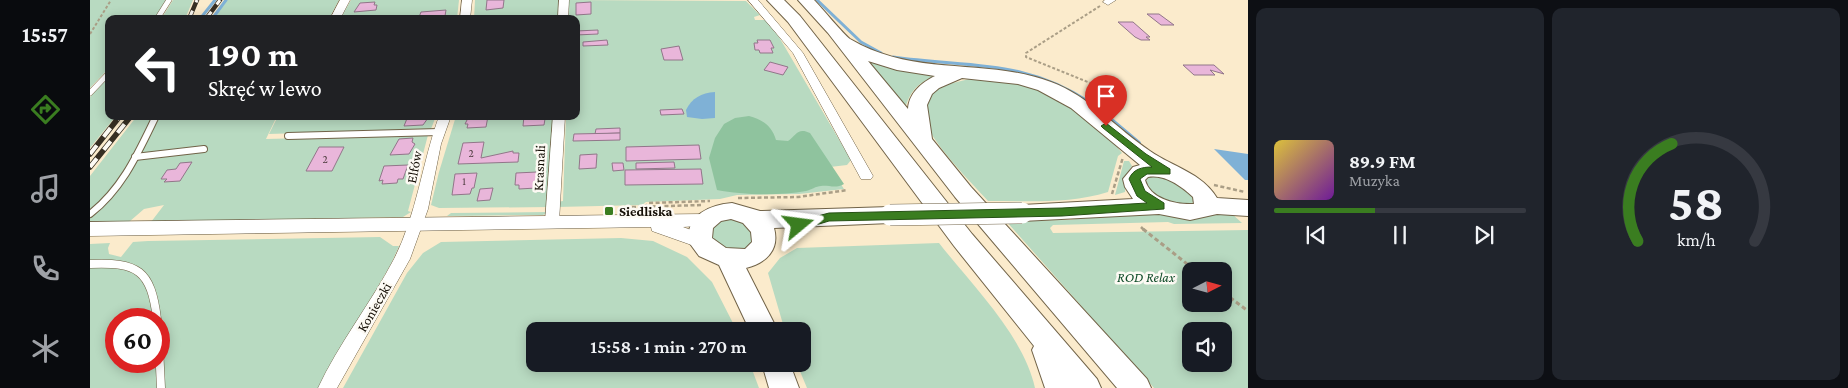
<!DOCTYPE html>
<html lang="pl">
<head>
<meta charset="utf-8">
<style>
	body { margin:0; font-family:"Crimson Pro",serif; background:#20242c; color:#f1f3f6; height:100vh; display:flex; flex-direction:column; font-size:19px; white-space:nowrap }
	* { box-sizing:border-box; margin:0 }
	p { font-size:16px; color:#9ea1a6 }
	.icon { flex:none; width:28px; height:28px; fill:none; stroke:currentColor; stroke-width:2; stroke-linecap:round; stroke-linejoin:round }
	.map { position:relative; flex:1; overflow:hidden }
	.details { display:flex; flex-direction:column; gap:8px; padding:8px; background:#0d0f14; width:600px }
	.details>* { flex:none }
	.hud { position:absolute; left:15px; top:15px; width:475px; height:105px; border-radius:10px; box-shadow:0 2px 12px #0003; background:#202124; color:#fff; overflow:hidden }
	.needle { width:32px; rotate:84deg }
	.controls { position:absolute; left:1092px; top:262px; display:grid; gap:10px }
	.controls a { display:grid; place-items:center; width:50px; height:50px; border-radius:10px; background:#171b24; box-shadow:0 2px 12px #0003; font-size:25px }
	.speed { position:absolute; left:15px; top:308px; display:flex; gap:10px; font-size:25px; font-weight:700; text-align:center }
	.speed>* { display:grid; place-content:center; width:65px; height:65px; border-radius:50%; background:#171b24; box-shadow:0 2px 12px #0003; line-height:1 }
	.speed .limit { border:8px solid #d22; background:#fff; color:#111 }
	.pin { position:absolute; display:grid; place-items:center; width:42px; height:42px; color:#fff; margin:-51px -21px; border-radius:50% 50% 50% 0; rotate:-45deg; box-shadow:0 0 5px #0007 }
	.pin .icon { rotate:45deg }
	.me { position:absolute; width:55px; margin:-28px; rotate:74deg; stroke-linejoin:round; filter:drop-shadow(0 0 4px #0008) }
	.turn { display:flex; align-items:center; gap:18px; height:105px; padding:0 20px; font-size:22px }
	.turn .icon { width:65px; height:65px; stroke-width:2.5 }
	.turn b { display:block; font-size:35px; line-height:42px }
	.details .card { flex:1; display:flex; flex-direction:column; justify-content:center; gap:8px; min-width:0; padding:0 18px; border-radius:10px; background:#20242c }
	.details .dial { align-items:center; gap:0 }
	.dial svg { height:130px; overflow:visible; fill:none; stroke:#363941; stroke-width:7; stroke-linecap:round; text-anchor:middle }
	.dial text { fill:#f1f3f6; stroke:none }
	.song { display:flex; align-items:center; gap:15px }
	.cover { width:60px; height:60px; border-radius:8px; background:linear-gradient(135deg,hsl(50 70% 55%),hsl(280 70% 35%)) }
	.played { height:5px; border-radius:2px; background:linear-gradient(90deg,#3a7d20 40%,#363941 40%) }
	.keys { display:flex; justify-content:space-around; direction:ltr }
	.details .tiles { flex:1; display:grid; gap:8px; grid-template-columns:repeat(2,1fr) }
	.trip { position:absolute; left:436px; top:322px; width:285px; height:50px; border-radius:10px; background:#171b24; box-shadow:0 2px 12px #0003; font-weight:600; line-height:50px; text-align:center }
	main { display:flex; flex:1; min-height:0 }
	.tab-bar { display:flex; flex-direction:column; width:90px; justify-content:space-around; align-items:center; background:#090b0e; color:#9ea1a6 }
	.tab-bar .icon { width:35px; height:35px }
	.tab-bar .selected { color:#3a7d20 }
	.tab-bar b { font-size:22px; color:#f1f3f6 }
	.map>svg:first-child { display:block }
	.green { fill:#b8dac1; fill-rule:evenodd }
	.forest { fill:#8fc39e }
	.water { fill:#7fb1d6 }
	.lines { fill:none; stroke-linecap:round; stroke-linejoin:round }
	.stream-far1 { stroke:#7fb1d6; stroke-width:3 }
	.stream { stroke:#7fb1d6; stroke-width:4 }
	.building { fill:#e9b6da; stroke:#917689 }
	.service-far2-casing { stroke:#716348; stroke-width:6 }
	.service-far1-casing { stroke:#716348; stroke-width:8 }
	.service-casing { stroke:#716348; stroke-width:9 }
	.minor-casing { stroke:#716348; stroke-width:1 }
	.tertiary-casing { stroke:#716348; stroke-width:1 }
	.primary-casing { stroke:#716348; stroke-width:2 }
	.path-far2 { stroke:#aa9e86; stroke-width:2; stroke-dasharray:3 2; stroke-linecap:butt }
	.path-far1 { stroke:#aa9e86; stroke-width:2.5; stroke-dasharray:4 2.5; stroke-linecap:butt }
	.path { stroke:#aa9e86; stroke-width:3; stroke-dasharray:4.5 3; stroke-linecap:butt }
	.service-far2 { stroke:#fff; stroke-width:5 }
	.service-far1 { stroke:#fff; stroke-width:6 }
	.service { stroke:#fff; stroke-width:8 }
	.minor { fill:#fff; fill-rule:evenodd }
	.tertiary { fill:#fff; fill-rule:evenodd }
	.primary { fill:#fff; fill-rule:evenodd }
	.rail-far1-casing { stroke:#372f23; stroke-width:4.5 }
	.rail-casing { stroke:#372f23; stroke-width:5.5 }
	.rail-far1 { stroke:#fdfaf4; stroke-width:3; stroke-dasharray:9; stroke-linecap:butt }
	.rail { stroke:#fdfaf4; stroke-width:4; stroke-dasharray:11; stroke-linecap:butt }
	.primary-bridge-casing { stroke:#716348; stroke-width:22; stroke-linecap:butt }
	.primary-bridge { stroke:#fff; stroke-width:21 }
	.route { fill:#3a7d20; stroke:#265115 }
	.poi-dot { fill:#3a7d20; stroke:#fdfaf4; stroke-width:2 }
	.labels { text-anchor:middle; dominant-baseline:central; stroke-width:5; stroke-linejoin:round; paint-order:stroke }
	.number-label { font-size:11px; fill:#49383a }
	.street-label { font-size:14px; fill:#140e05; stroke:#fdfaf4 }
	.poi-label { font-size:14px; font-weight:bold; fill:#140e05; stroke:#fdfaf4; text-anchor:start }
	.park-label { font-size:14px; font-style:italic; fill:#104d2a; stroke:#fdfaf4 }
</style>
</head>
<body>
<main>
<nav class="tab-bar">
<b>15:57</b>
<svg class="icon selected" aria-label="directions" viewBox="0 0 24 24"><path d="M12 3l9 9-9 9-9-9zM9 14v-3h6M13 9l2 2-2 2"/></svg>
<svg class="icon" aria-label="music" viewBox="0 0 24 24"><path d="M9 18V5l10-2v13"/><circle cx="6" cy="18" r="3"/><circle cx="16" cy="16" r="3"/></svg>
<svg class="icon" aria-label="phone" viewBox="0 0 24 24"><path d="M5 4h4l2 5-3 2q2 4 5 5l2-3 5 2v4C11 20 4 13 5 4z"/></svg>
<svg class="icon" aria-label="climate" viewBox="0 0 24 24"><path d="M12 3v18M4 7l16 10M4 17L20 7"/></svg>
</nav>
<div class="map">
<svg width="1158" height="388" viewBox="0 0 1158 388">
	<rect width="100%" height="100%" fill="#fbebcc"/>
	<g class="green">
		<path d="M0 0H76L64 19H19V68L0 88Z"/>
		<path d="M83 0H103L95 19H71Z"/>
		<path d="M135 0H249L239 19H121Z"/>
		<path d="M261 0H369L367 19H250Z"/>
		<path d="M385 0H469L468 19H384Z"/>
		<path d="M477 0 656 1 670 15 664 17 665 20H676L689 37 761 160 757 165 740 167 754 189 709 194 647 195 630 199 556 202 552 205 467 207V202L473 201 476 116H486V19L477 15Z"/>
		<path d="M773 57 844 76C827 84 820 91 815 109Z"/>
		<path d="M19 77V116H26L0 148V97Z"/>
		<path d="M879 79C897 81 918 80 936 85 973 94 1009 124 1032 153L1028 156 1018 192C980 204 938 201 898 201 882 183 838 140 835 118 834 112 836 104 836 98L851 86Z"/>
		<path d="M47 116H187L176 139 338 135 318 211 321 212 313 217 61 222 74 205 54 209 39 222H0V176Z"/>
		<path d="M188 116H346L341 129 179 134Z"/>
		<path d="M366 116H464L460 207 349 208 341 205 349 172Z"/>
		<path d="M1034 161H1039L1042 166 1036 175 1035 192 1025 195Z"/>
		<path d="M1061 176H1073L1101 189 1105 202 1090 206 1061 194 1054 181Z"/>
		<path d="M1053 209C1074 213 1105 225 1123 211L1141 213 1152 223 1084 224 1078 222 963 225 960 228 963 233 1158 230V388H1064L916 221 979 220ZM1101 271H1134V304H1101ZM1101 331H1134V364H1101Z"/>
		<path d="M458 212 453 215 357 216 361 213Z"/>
		<path d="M644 218 653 220 666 239C648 259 644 252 621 241V227L626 222Z"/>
		<path d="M290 237 303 246H309L301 264 229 388H0V244L20 243 18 248 19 254 31 257 43 242 58 241ZM26 319H69V361H26Z"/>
		<path d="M531 238 563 241 597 257 622 282 647 331H445V364H660L669 388H253L317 273 333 253 351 242Z"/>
		<path d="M849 243C881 284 934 336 945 388H717L707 364H712V331H695L678 273 690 258 707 248Z"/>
	</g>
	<path class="forest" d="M659 116C673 120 682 126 686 140L698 141C706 135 708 127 720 133L754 184C746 189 739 185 731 186 726 186 721 190 716 191 689 196 653 195 627 190L619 158 625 138 634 124 645 118Z"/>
	<g class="water">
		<path d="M625 92V118L612 119 597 117 596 110C602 98 611 93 625 92Z"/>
		<path d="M1124 149 1158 154V180H1155Z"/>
	</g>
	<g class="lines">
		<g class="stream-far1">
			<path d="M727 0 771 42 791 53"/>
			<path d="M110 19 125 0"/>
			<path d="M122 19 136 0"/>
			<path d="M803 57C879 68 933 58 1001 103"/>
		</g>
		<path class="stream" d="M999 101 1049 143"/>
	</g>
	<g class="building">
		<path d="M397 0H414L413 8 396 10Z"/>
		<path d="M285 2 284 5H287L286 10 264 12 270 3Z"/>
		<path d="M501 2V14L486 15V3Z"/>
		<path d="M356 10 355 16H350L349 19 329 17 331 12Z"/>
		<path d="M1057 14H1069L1084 25H1071Z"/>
		<path d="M1028 22H1043L1060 37H1056L1060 40H1051L1045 37Z"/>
		<path d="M508 30V34L486 35V31Z"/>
		<path d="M517 40 518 45 493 46V42Z"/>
		<path d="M667 40H680L684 48H681L683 53H670L669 50H665L664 43H668Z"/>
		<path d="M589 46 593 60H574L571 49Z"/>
		<path d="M680 62 698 67 693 75 674 70Z"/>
		<path d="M1093 65H1124L1134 74 1120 70 1125 75H1104Z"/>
		<path d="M592 109 594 114 571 115 570 110Z"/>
		<path d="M318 116H337L338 118 333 125 314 126Z"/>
		<path d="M379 116H398L396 127 377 128 378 124H375Z"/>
		<path d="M434 116H457V119H455L454 125 433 126Z"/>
		<path d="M530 128V133L505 134 506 129Z"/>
		<path d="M530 133V140L483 141 484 134Z"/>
		<path d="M323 138 322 142 325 144 319 154 300 155 309 139Z"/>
		<path d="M394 142 391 158 423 151V153H429L428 162 368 164 373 143Z"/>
		<path d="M609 145 611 159 536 161V147Z"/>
		<path d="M229 147H254L242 171H216Z"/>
		<path d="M507 154 506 168 489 169 490 155Z"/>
		<path d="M102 162 90 181 74 182 77 179H71L77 170 86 169 90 163Z"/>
		<path d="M584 162 585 168 546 169V163Z"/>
		<path d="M522 163H533L534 170 523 171Z"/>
		<path d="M318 165 313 179H308L307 183 292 184 293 180 289 181 294 166Z"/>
		<path d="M611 169 613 184 535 185V170Z"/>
		<path d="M447 172 446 188 429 189V185H425L426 173Z"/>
		<path d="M387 173 384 188H382L380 194 362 195 365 174Z"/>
		<path d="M403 188 400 200 387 201 390 189Z"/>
	</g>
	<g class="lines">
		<g class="service-far2-casing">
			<g id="service-far2">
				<path d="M67 19 79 0"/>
				<path d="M0 93 19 73"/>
			</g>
		</g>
		<g class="service-far1-casing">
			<g id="service-far1">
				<path d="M198 136 349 132"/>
				<path d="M45 157 114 149"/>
				<path d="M0 214C33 188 48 153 66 116"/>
			</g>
		</g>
		<g class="service-casing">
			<g id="service">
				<path d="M0 264C48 262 61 270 67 319"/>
				<path d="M69 347 71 388"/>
			</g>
		</g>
		<g class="minor-casing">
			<g id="minor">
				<path d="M250 0H260L250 19H240Z"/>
				<path d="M372 0H382L380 19H370Z"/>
				<path d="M469 0H479L478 19H468Z"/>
				<path d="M658 0H668L713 53 783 176 781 179H771L703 53Z"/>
				<path d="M1015 0H1026L1018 5 1013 2Z"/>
				<path d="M349 116H361L351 144 338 209 320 259 247 388H228C249 343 281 303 304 259 327 214 332 163 349 116Z"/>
				<path d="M463 116H475L469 222 467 226H457L455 222Z"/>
			</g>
		</g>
		<g class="tertiary-casing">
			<path id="tertiary" d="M615 214 621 215 624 220 621 225 593 227 617 236 619 241 617 246 610 248 562 231 561 227 0 236V222Z"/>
		</g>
		<g class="primary-casing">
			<g id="primary">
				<path d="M677 0H694L710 16 882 234 1007 379 1011 388H955L942 350 944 346 864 246 698 22Z"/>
				<path d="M708 0H724C731 7 754 35 760 39 826 78 894 57 961 82 999 96 1027 129 1060 151 1083 167 1112 173 1127 198L1158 200V216L1127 214 1100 220 1069 214 932 221 924 219 920 213 924 207 932 205 1043 199 1035 187 1033 179 1043 167 1050 165 981 108 948 90 928 84 872 78 849 88 842 94 837 105 842 139 881 187 1057 379 1061 388H1027L865 197 738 33ZM778 61 807 70 845 76C831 83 819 93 818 109ZM1058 177C1075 174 1091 186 1103 197L1104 204C1086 205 1060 199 1055 180Z"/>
				<path d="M642 203 670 211 800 207 808 209 812 215 808 221 800 223 684 228C690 250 676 263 656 268L688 331H660L629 265 609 256 598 241C597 215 619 205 642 203ZM641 219 653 223 661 232 662 242 655 249 636 248 622 238 623 228 631 221Z"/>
				<path d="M672 364H700L709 388H679Z"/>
			</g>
		</g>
		<g class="path-far2">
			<path d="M1010 6 936 53V57L1025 93"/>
			<path d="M0 34 21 0"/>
		</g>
		<g class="path-far1">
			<path d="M1124 185 1155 192"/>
			<path d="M1022 194 1033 157"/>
			<path d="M648 198 708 197 758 190"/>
			<path d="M542 207 612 205"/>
			<path d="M554 207 559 203 620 201"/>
			<path d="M1051 227 1054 230"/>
		</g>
		<g class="path">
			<path d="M1053 229 1106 271"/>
			<path d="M1134 293 1158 311"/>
		</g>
		<use href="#service-far2" class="service-far2"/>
		<use href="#service-far1" class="service-far1"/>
		<use href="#service" class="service"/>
		<use href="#minor" class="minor"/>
		<use href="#tertiary" class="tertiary"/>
		<use href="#primary" class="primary"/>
		<g class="rail-far1-casing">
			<g id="rail-far1">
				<path d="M99 19 107 0"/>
				<path d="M116 19 130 0"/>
			</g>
		</g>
		<g class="rail-casing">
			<g id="rail">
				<path d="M0 154 30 116"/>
				<path d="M0 167 41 116"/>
			</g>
		</g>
		<use href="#rail-far1" class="rail-far1"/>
		<use href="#rail" class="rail"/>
		<g class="primary-bridge-casing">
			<path id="primary-bridge" d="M800 215 932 213"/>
		</g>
		<use href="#primary-bridge" class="primary-bridge"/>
	</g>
	<path class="route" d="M1016 123 1056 154 1080 169V174H1057L1050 179 1055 191 1074 203V209L972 216 739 221 709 230 703 225 705 222 739 213 972 208 1057 203 1047 196 1039 179C1043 169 1052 167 1062 167L1013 128 1011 126Z"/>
	<rect class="poi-dot" x="514" y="206" width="10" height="10" rx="2.5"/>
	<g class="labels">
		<g class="number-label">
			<text x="381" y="153">2</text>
			<text x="235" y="159">2</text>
			<text x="374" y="181">1</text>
		</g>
		<g class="street-label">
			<text transform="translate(324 167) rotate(-79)">Elfów</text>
			<text transform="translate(449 168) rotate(-87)">Krasnali</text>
			<text transform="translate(284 307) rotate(-60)">Konieczki</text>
		</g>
		<g class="poi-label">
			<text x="529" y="211">Siedliska</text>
		</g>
		<g class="park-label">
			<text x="1056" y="277">ROD Relax</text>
		</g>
	</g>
</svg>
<div class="controls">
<a><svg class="needle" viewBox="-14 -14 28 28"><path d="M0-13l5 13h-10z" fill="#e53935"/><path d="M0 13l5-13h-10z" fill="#9ea1a6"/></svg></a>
<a><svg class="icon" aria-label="sound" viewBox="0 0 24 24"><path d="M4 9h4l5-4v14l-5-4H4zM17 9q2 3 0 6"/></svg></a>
</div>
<div class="speed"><div class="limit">60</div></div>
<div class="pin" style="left:1016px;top:126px;background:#d93025"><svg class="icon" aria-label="arrive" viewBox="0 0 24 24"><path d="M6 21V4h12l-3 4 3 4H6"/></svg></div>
<svg class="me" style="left:709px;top:225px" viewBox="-20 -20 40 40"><path d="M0-17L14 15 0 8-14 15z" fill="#3a7d20" stroke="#fff" stroke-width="4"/></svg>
<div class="trip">15:58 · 1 min · 270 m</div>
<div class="hud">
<div class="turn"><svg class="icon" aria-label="left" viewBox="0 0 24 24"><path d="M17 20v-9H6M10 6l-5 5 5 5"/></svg><div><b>190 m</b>Skręć w lewo</div></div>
</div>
</div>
<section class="details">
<div class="tiles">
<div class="card">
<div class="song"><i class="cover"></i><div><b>89.9 FM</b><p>Muzyka</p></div></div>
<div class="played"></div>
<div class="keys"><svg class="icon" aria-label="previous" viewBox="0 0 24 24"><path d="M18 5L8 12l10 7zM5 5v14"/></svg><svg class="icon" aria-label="pause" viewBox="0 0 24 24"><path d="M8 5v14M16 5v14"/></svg><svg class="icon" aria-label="next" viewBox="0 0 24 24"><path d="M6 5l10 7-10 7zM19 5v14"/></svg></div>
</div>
<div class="card dial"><svg viewBox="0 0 100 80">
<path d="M14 69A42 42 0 1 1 86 69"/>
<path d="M14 69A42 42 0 0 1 35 9" stroke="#3a7d20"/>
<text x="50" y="56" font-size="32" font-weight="700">58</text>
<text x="50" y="72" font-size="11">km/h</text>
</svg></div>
</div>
</section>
</main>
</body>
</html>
